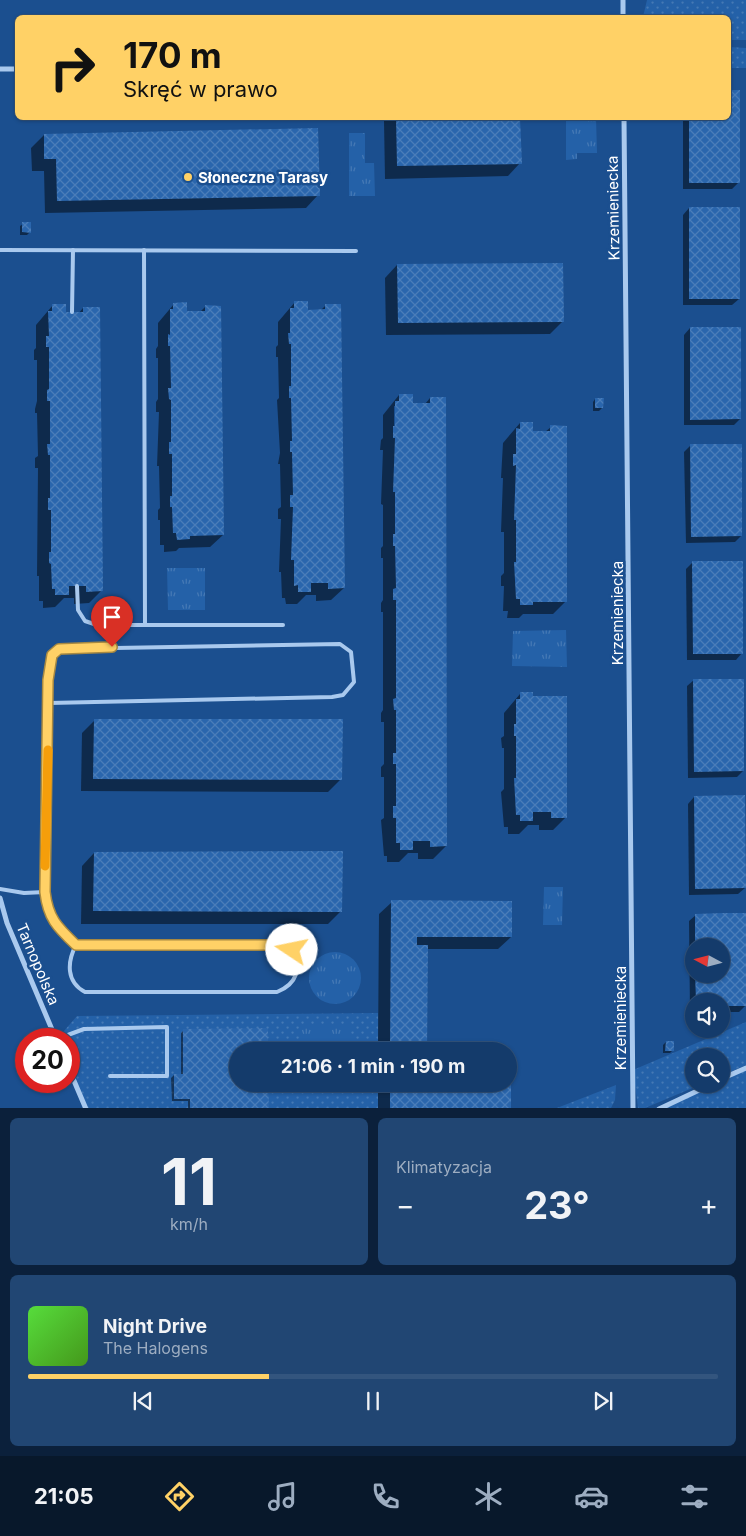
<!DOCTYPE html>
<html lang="pl">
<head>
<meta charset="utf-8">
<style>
	body { margin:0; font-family:Inter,sans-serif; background:#214673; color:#f1f3f6; height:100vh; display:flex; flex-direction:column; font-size:19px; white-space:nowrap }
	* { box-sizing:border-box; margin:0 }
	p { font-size:16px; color:#9dadc1 }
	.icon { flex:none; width:28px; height:28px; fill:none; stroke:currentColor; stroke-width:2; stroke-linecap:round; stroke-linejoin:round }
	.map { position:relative; height:1108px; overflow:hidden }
	.details { display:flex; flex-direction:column; gap:10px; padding:10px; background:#0b203b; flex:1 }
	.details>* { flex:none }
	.guide { position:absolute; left:15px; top:15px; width:716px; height:105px; border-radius:8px; box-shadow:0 1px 4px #0004,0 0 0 1px #33557e; background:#ffd166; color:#111; overflow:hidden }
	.needle { width:32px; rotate:277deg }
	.buttons { position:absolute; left:685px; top:938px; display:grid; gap:10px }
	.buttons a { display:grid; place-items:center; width:45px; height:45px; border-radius:50%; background:#143b6b; box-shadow:0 1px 4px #0004,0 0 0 1px #33557e; font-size:25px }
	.speed { position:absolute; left:15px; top:1028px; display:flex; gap:10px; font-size:25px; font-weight:700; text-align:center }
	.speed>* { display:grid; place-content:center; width:65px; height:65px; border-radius:50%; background:#143b6b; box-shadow:0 1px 4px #0004,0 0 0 1px #33557e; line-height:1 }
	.speed .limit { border:8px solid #d22; background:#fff; color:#111 }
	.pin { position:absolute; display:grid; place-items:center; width:42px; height:42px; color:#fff; margin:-51px -21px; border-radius:50% 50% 50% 0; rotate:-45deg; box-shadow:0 0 5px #0007 }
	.pin .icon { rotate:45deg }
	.me { position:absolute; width:55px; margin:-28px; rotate:281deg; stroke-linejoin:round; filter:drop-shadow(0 0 4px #0008) }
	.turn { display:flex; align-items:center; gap:18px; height:105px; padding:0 25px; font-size:22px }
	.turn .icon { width:65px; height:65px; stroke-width:2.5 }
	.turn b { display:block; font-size:35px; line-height:42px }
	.big { font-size:38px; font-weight:700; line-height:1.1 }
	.details .tile { flex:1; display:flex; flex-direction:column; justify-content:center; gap:8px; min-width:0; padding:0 18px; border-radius:8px; background:#214673 }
	.details .dial { align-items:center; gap:0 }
	.dial b { font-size:65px; line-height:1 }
	.song { display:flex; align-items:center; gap:15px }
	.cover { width:60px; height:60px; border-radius:8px; background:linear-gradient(135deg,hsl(110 70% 55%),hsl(100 70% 35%)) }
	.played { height:5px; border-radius:2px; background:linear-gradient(90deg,#ffd166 35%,#33557e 35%) }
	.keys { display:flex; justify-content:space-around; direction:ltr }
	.heat { display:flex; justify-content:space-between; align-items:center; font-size:28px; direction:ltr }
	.details .tiles { flex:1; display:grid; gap:10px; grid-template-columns:1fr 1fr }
	.tile:last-child { grid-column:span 2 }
	.trip { position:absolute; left:229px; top:1042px; width:288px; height:50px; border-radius:25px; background:#143b6b; box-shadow:0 1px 4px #0004,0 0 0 1px #33557e; font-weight:700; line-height:50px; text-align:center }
	.tabs { display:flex; height:80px; justify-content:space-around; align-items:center; background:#08182b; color:#9dadc1 }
	.tabs .icon { width:35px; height:35px }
	.tabs .selected { color:#ffd166 }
	.tabs b { font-size:22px; color:#f1f3f6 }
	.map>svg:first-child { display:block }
	.grass { fill:url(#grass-dots) }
	.park { fill:url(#park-tufts) }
	.shadow { fill:#0007; fill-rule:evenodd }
	.building { fill:url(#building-cross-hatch) }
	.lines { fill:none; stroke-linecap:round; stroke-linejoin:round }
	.lane { stroke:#a9c9ee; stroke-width:4 }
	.street { stroke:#a9c9ee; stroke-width:5 }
	.route-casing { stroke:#a68842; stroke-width:12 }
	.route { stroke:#ffd166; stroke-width:9 }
	.slow { stroke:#f59e0b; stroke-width:9 }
	.poi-dot { fill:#ffd166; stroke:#1b4f8f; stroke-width:2 }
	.labels { text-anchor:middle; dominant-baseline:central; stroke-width:5; stroke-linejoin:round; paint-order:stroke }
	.poi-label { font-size:15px; font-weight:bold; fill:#fff; stroke:#1b4f8f; text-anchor:start }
	.street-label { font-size:15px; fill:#fff; stroke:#1b4f8f }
</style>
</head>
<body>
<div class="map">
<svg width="746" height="1109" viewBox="0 0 746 1109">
	<defs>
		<pattern id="grass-dots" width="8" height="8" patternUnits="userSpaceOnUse" patternTransform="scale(1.25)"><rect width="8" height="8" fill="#2461a8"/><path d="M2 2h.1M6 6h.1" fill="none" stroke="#4579b5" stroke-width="1.8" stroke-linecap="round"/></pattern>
		<pattern id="park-tufts" width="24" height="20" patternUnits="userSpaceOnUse" patternTransform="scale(1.25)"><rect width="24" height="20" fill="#2461a8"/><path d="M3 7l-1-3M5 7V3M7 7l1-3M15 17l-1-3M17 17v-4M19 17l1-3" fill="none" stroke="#4579b5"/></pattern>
		<pattern id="building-cross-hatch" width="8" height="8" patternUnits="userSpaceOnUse" patternTransform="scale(1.25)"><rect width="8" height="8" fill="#2a66ad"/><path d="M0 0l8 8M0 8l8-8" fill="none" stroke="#4a7db9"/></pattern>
	</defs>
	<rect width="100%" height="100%" fill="#1b4f8f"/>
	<g class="grass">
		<path d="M647 0H746V40H729V18L643 17Z"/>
		<path d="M729 47 746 48V68H729Z"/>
		<path d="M378 1013V1051H238V1084H378V1108H86L69 1069V1039H57L77 1016Z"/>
		<path d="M746 1022V1065L721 1076V1056H694V1084H702L645 1108H638L633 1070Z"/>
		<path d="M746 1068V1108L659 1109 712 1084H721V1079Z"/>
		<path d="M616 1085 615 1100 611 1108H557Z"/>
	</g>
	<g class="park">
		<path d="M566 118H596L597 153H577V159L566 160Z"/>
		<path d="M349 133H365V163H374L375 196H349Z"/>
		<path d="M167 568H205V610H168Z"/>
		<path d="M566 630 567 667 512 666 513 631Z"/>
		<path d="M544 887H563L562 925H543Z"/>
		<circle cx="335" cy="978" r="26"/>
		<rect x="299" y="1026" width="50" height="25"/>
	</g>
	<g class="shadow">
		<path d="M729 92H738L739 182 732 189H683V118H729Z"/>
		<path d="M387 118H519L520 163 508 176 385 179 384 121Z"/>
		<path d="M44 135 318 195 306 208 45 213 44 171H32L31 148Z"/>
		<path d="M689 208 739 299 732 305H683V215Z"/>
		<path d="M23 224 30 232 27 235H20V226Z"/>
		<path d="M397 265 563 321 550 334 386 335 385 278Z"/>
		<path d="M295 302 306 311H320L326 305 344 588 331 600 316 601V595H306L297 604H286L285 598H282L281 572H279L281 519H278V509L281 507 280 464H278L280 453 277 400 279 398 278 357H276V347L278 345V322Z"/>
		<path d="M174 304 186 312H200L205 307 223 535 210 547 179 548 176 551 164 552V545H160V520H158V510L160 508 159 466H157L159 412H156V402L158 399V358H156V349L158 346V323Z"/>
		<path d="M53 305 64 314H78L83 308 101 591 89 603 74 604V598H64L55 607 43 608V601H39V576H37L38 468H35V458L38 456 37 413H35V409L37 401V360H34V350L36 348V325Z"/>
		<path d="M690 328 740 419 734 425H684V335Z"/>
		<path d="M399 395 411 404H425L430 398 446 846 433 859H418V853H408L399 862H387V856H384L381 820 384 818V777H381V767L384 764V722H381V713L383 710V612H381V603L383 600V558H381V548L383 546V505L381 504 383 450H380L381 440 383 438V415ZM394 406H396V432H394Z"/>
		<path d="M595 399 602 408 599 411H593V402Z"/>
		<path d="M520 423 532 432H545L551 427 566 601 553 614H523L519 618H507L508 611H503L504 586H501V576L504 573V532H501L503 478H501L503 443Z"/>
		<path d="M691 445 741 536 735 542 686 543 684 452Z"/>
		<path d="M692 563 742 653 736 660H687L686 569Z"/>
		<path d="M694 680 743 771 737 777 688 778 687 686Z"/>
		<path d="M520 694 566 817 553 830H539V825H528L519 834H508V827H504L501 792 504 789V748H502L501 738 504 736V713Z"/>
		<path d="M94 721 341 779 328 792 81 791 82 733Z"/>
		<path d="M694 797 745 888 738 894 689 895 688 804Z"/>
		<path d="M94 853 341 911 328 924H81L82 866Z"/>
		<path d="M392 902 511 937 498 949H426V1051H378L379 914Z"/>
		<path d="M745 914 746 1005 739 1012H721V1001H694V1012H690L689 921 696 915ZM694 946H721V974H694Z"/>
		<path d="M266 1029 267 1051H238V1084H267V1109H188V1101H172L171 1078 174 1075H181V1033L184 1030Z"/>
		<path d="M666 1042 673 1050 670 1053H663V1045Z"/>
		<path d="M508 1075H510V1109H378V1084H508Z"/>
	</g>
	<g class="building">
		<path d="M729 90H740V183H689V118H729Z"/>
		<path d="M396 118H520L522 164 397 166Z"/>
		<path d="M318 128 320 196 57 201 56 159H44V134Z"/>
		<rect x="689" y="207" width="51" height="92"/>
		<path d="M22 222H31V233L22 232Z"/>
		<path d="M563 263 564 322 398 323 397 264Z"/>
		<path d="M294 301H308V310L325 309V304H341L345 588 328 589V583H311V592H298V585L294 586V560H291L293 507H290V495H293L292 452H290V441H292L291 398H289V386H291V344H289L288 333H290V308H294Z"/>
		<path d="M187 302V311H205V305L221 306 224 535 190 536V539L177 540 176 533H173L172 507H170V496H172V454H169V442H171V400L169 399 168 388H171L170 346H168V334L170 335V309H173V303Z"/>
		<path d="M52 304H66V312H83V307H100L103 591 86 592V586H69V595H55V589H52L51 564 49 563V552H51V510H48V498H50V455H48L47 444H50V401H47V390L49 389V347H46V336H49L48 311H52Z"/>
		<path d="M690 327H741V419L690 420Z"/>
		<path d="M399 394H413V403H430V397H446L447 846 430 847V841H413V850H400V843H396V818H393V806H396V764H393V753H396V710H394L393 699 396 698V600H393V589L396 588 395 546H393V534H395V492H393L395 438H393V426H395V401H399Z"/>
		<path d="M595 398H604L603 408H595Z"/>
		<path d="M520 422H533V431H550V425L567 426V602H533V605H520V599H516L514 562H516V520H514L516 465 513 466V454H516V428L520 429Z"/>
		<path d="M690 444H742V536L691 537Z"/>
		<path d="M692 561H743V654H693Z"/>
		<path d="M693 679H744V771L694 772Z"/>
		<path d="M520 692H533V696H567V818H551V812H533V821H520V815H516L514 778H516V736H514V724H516V699H520Z"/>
		<path d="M94 719H343L342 780 93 779Z"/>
		<path d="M745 795 746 888 695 889 694 796Z"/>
		<path d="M343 851 342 912 93 911 94 852Z"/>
		<path d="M391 900 512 901V937H417V945H428L427 1051H390Z"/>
		<path d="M723 913H746V1006H721V1001H696L695 974H721V946H695V914Z"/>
		<path d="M268 1028V1051H238V1084H268L269 1109H190V1099H174V1074H183V1029Z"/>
		<path d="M666 1041H674V1051H665Z"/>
		<path d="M508 1074H511V1109H390V1084H508Z"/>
	</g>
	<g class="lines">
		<g class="lane">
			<path d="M0 250 356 251"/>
			<path d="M144 250 145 625"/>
			<path d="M72 312 73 250"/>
			<path d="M77 586 78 610 85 621 97 625H283"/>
			<path d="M0 889 24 893 45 892 49 680 52 655 59 649 340 644 351 652 354 682 343 695 332 697 49 703"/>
			<path d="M45 892C48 918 57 927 76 945H281L292 950C302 968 297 984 277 992H85C66 982 67 962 76 945"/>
			<path d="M57 1039 84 1029 167 1027V1076H110"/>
		</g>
		<g class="street">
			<path d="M623 18V0"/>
			<path d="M0 69H18"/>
			<path d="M624 118 633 1109"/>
			<path d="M0 898 7 923 56 1039"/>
			<path d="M69 1069 86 1109"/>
			<path d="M721 1079 746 1068"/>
			<path d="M659 1109 712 1084"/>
		</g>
	</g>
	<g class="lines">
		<g class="route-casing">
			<path id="route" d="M112 647 59 649 52 655 48 680 45 892C48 918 57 927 76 945H281L292 950"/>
		</g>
		<use href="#route" class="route"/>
		<path class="slow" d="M45 866 48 750"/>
	</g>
	<circle class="poi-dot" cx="188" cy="177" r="5"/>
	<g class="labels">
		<g class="poi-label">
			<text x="198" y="177">Słoneczne Tarasy</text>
		</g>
		<g class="street-label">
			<text transform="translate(613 208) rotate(-91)">Krzemieniecka</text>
			<text transform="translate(617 613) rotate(-90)">Krzemieniecka</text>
			<text transform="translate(38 964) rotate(67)">Tarnopolska</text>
			<text transform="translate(620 1018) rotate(-90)">Krzemieniecka</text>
		</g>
	</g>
</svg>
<div class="buttons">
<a><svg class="needle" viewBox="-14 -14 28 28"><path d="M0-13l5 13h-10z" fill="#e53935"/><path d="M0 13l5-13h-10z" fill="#9dadc1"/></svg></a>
<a><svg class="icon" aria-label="sound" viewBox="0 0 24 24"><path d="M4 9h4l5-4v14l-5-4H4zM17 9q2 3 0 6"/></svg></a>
<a><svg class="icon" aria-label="search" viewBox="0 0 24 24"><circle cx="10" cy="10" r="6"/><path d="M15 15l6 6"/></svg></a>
</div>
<div class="speed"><div class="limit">20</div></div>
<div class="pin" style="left:112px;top:647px;background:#d93025"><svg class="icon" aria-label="arrive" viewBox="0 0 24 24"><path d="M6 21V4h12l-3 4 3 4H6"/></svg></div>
<svg class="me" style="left:292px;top:950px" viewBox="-20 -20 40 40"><circle r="19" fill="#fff"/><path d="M0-13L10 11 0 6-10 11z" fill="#ffd166"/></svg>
<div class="trip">21:06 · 1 min · 190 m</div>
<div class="guide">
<div class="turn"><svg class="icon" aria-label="right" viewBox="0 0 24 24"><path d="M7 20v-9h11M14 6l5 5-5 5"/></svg><div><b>170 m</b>Skręć w prawo</div></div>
</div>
</div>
<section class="details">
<div class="tiles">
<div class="tile dial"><b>11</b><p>km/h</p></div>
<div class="tile"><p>Klimatyzacja</p>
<div class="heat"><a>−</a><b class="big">23°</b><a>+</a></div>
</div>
<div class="tile">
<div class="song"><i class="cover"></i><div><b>Night Drive</b><p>The Halogens</p></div></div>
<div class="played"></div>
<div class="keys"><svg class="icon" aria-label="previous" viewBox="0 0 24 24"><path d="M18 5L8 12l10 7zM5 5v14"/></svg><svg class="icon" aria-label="pause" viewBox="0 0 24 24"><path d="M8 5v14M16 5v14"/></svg><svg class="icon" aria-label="next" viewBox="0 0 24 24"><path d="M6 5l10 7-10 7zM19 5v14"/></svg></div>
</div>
</div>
</section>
<nav class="tabs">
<b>21:05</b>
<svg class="icon selected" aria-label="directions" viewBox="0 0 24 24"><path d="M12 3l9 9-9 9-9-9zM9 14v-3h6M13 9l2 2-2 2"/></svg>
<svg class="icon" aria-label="music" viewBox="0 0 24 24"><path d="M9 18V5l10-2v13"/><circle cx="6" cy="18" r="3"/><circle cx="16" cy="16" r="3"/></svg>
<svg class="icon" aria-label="phone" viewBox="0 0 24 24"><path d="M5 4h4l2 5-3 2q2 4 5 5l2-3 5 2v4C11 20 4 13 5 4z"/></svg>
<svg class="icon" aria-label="climate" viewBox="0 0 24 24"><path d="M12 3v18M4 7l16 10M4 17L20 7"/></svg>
<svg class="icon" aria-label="car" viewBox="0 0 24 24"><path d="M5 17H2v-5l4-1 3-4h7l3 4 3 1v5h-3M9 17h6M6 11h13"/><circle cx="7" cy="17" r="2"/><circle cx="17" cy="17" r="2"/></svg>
<svg class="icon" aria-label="filters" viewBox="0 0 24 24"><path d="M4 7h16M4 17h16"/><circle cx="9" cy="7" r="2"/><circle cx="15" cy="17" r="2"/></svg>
</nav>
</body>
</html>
